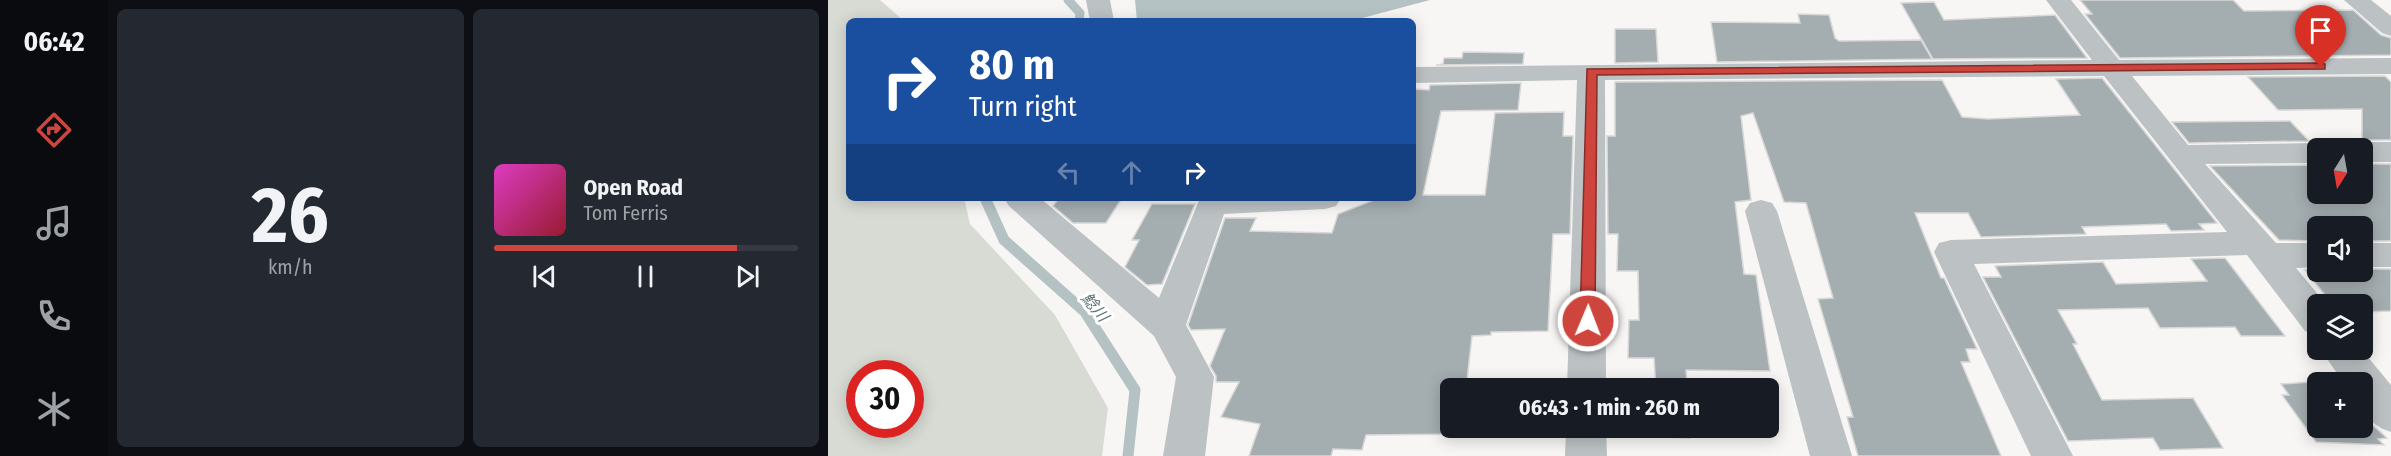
<!DOCTYPE html>
<html lang="en">
<head>
<meta charset="utf-8">
<style>
	body { margin:0; font-family:"Fira Sans Condensed","Noto Sans JP",sans-serif; background:#242831; color:#f1f3f6; height:100vh; display:flex; flex-direction:column; font-size:22px; white-space:nowrap }
	* { box-sizing:border-box; margin:0 }
	p { font-size:20px; color:#9ea1a6 }
	.icon { flex:none; width:33px; height:33px; fill:none; stroke:currentColor; stroke-width:2; stroke-linecap:round; stroke-linejoin:round }
	.map { position:relative; flex:1; overflow:hidden }
	.panel { display:flex; flex-direction:column; gap:9px; padding:9px; background:#0d0f14; width:720px }
	.panel>* { flex:none }
	.hud { position:absolute; left:18px; top:18px; width:570px; height:183px; border-radius:9px; box-shadow:0 3px 15px #0003; background:#1a4fa0; color:#fff; overflow:hidden }
	.needle { width:39px; rotate:191deg }
	.fabs { position:absolute; left:1479px; top:138px; display:grid; gap:12px }
	.fabs a { display:grid; place-items:center; width:66px; height:66px; border-radius:9px; background:#171b24; box-shadow:0 3px 15px #0003; font-size:30px }
	.speed { position:absolute; left:18px; top:360px; display:flex; gap:12px; font-size:30px; font-weight:700; text-align:center }
	.speed>* { display:grid; place-content:center; width:78px; height:78px; border-radius:50%; background:#171b24; box-shadow:0 3px 15px #0003; line-height:1 }
	.speed .limit { border:9px solid #d22; background:#fff; color:#111 }
	.pin { position:absolute; display:grid; place-items:center; width:51px; height:51px; color:#fff; margin:-62px -26px; border-radius:50% 50% 50% 0; rotate:-45deg; box-shadow:0 0 6px #0007 }
	.pin .icon { rotate:45deg }
	.me { position:absolute; width:66px; margin:-33px; rotate:1deg; stroke-linejoin:round; filter:drop-shadow(0 0 4px #0008) }
	.turn { display:flex; align-items:center; gap:21px; height:126px; padding:0 24px; font-size:27px }
	.turn .icon { width:78px; height:78px; stroke-width:2.5 }
	.turn b { display:block; font-size:42px; line-height:51px }
	.lanes { display:flex; align-items:center; height:57px; padding:0 24px; background:#0003; justify-content:center; gap:30px; direction:ltr }
	.lanes .off { opacity:.35 }
	.panel .widget { flex:1; display:flex; flex-direction:column; justify-content:center; gap:9px; min-width:0; padding:0 21px; border-radius:9px; background:#242831 }
	.panel .dial { align-items:center; gap:0 }
	.dial b { font-size:78px; line-height:1 }
	.song { display:flex; align-items:center; gap:18px }
	.cover { width:72px; height:72px; border-radius:9px; background:linear-gradient(135deg,hsl(310 70% 55%),hsl(350 70% 35%)) }
	.played { height:6px; border-radius:3px; background:linear-gradient(90deg,#ce453d 80%,#363941 80%) }
	.keys { display:flex; justify-content:space-around; direction:ltr }
	.panel .tiles { flex:1; display:grid; gap:9px; grid-template-columns:repeat(2,1fr) }
	.trip { position:absolute; left:612px; top:378px; width:339px; height:60px; border-radius:9px; background:#171b24; box-shadow:0 3px 15px #0003; font-weight:700; line-height:60px; text-align:center }
	main { display:flex; flex:1; min-height:0 }
	.menu { display:flex; flex-direction:column; width:108px; justify-content:space-around; align-items:center; background:#090b0e; color:#9ea1a6 }
	.menu .icon { width:42px; height:42px }
	.menu .selected { color:#ce453d }
	.menu b { font-size:27px; color:#f1f3f6 }
	.map>svg:first-child { display:block }
	.green { fill:#d8dbd4; fill-rule:evenodd }
	.water { fill:#b5c2c4 }
	.lines { fill:none; stroke-linecap:round; stroke-linejoin:round }
	.stream-far1 { stroke:#b5c2c4; stroke-width:9 }
	.stream { stroke:#b5c2c4; stroke-width:11 }
	.building { fill:#a4adb0; stroke:#d8d8d7; stroke-width:1.5 }
	.minor { fill:#bcc1c3; fill-rule:evenodd }
	.route { fill:#ce453d; stroke:#862d28; stroke-width:1.5 }
	.labels { text-anchor:middle; dominant-baseline:central; stroke-width:6; stroke-linejoin:round; paint-order:stroke }
	.water-label { font-size:16px; font-style:italic; fill:#607576; stroke:#fff }
</style>
</head>
<body>
<main>
<nav class="menu">
<b>06:42</b>
<svg class="icon selected" aria-label="directions" viewBox="0 0 24 24"><path d="M12 3l9 9-9 9-9-9zM9 14v-3h6M13 9l2 2-2 2"/></svg>
<svg class="icon" aria-label="music" viewBox="0 0 24 24"><path d="M9 18V5l10-2v13"/><circle cx="6" cy="18" r="3"/><circle cx="16" cy="16" r="3"/></svg>
<svg class="icon" aria-label="phone" viewBox="0 0 24 24"><path d="M5 4h4l2 5-3 2q2 4 5 5l2-3 5 2v4C11 20 4 13 5 4z"/></svg>
<svg class="icon" aria-label="climate" viewBox="0 0 24 24"><path d="M12 3v18M4 7l16 10M4 17L20 7"/></svg>
</nav>
<section class="panel">
<div class="tiles">
<div class="widget dial"><b>26</b><p>km/h</p></div>
<div class="widget">
<div class="song"><i class="cover"></i><div><b>Open Road</b><p>Tom Ferris</p></div></div>
<div class="played"></div>
<div class="keys"><svg class="icon" aria-label="previous" viewBox="0 0 24 24"><path d="M18 5L8 12l10 7zM5 5v14"/></svg><svg class="icon" aria-label="pause" viewBox="0 0 24 24"><path d="M8 5v14M16 5v14"/></svg><svg class="icon" aria-label="next" viewBox="0 0 24 24"><path d="M6 5l10 7-10 7zM19 5v14"/></svg></div>
</div>
</div>
</section>
<div class="map">
<svg width="1563" height="456" viewBox="0 0 1563 456">
	<rect width="100%" height="100%" fill="#f7f6f4"/>
	<path class="green" d="M0 0H52L76 21H21V198H136L142 224 227 315 280 408 274 456H0ZM32 374H82V424H32Z"/>
	<path class="water" d="M307 0H602L523 21H309Z"/>
	<g class="lines">
		<path class="stream-far1" d="M240 0 252 13 251 21"/>
		<path class="stream" d="M157 198 176 240 257 312 307 390 300 456"/>
	</g>
	<g class="building">
		<path d="M1252 0H1405L1416 11 1525 10 1553 35 1563 38V55L1292 58 1257 14H1264Z"/>
		<path d="M1106 2 1116 20 1227 15 1259 58 1105 59 1073 3Z"/>
		<path d="M970 14 1001 15 1007 38 1011 41 1093 40 1104 59 889 62 883 22 972 23Z"/>
		<path d="M787 29H828L830 62 787 63Z"/>
		<path d="M635 52 696 53 695 64 608 65 615 64 616 58H634Z"/>
		<path d="M1557 76 1563 82V140H1534V109L1450 110 1420 77Z"/>
		<path d="M1274 78 1389 223 1371 224 1376 230 1343 231 1338 224 1254 227 1258 234 1153 237 1140 213H1087L1113 278H1116L1149 349H1138L1142 362H1133L1173 456H1030L1019 417H1025L990 299 1005 298 978 203 956 202 925 113 913 116 923 200 907 202 916 274 928 275 942 371 858 370 859 388H828L826 358H800L801 320H811L810 271H789L790 234H780L779 136H787V82L1114 80 1134 117 1160 119 1252 115 1228 79Z"/>
		<path d="M693 83 690 110 613 111 595 195H657L667 113 736 112 735 136H745L742 234H725L720 331 663 332V335L644 336 638 388H622V428H634L633 434 538 435 534 450 505 449 503 456H421L432 424 393 417 411 382H388V376L382 366 397 329 363 330 360 325 397 218H428L422 231 504 233 510 214 551 198H585V89L601 90 602 85Z"/>
		<path d="M1462 121 1481 141 1361 143 1344 122Z"/>
		<path d="M1534 164H1563V241H1534V226H1490V241L1451 240 1382 166 1490 165V194H1529L1534 199Z"/>
		<path d="M231 198H294L278 223H245L225 206Z"/>
		<path d="M324 204H367L334 284 319 285 297 267 311 240H304Z"/>
		<path d="M1397 258 1457 336H1413L1407 327 1332 328 1320 308 1230 310 1249 344H1245L1274 400 1365 398 1395 448 1332 450 1325 438 1240 441 1155 277H1173L1167 266 1275 262 1288 284 1379 281 1363 259Z"/>
		<path d="M1490 269V272H1534V269H1563V311L1534 312V304H1516L1513 300H1501L1477 270Z"/>
		<path d="M1511 380 1513 382H1490V428H1534V410L1540 421 1559 438 1550 439 1556 445 1488 442 1454 395H1461L1453 384Z"/>
		<path d="M831 428H862V438L832 437Z"/>
	</g>
	<g class="lines">
		<g class="minor">
			<path d="M258 0H282L286 21H262Z"/>
			<path d="M1218 0H1243L1291 60 1563 58V74L1304 76 1360 145 1490 143 1501 146 1502 148H1490V163L1377 164 1448 243H1490V267L1468 268 1498 304H1490V335L1477 331 1419 255 1146 264 1245 456H1203L1106 252 1111 243 1123 240 1399 232 1276 76 777 80 778 388H739L749 80 585 83V67L1264 60Z"/>
			<path d="M1516 0H1543L1563 16V36L1554 33Z"/>
			<path d="M1534 142H1563V162H1534V148H1521Z"/>
			<path d="M176 198H212L331 298 372 198H513L508 206 497 209 396 214 358 325 386 377 377 456H335L348 377 326 336 181 206Z"/>
			<path d="M933 200 944 203 949 211 1024 456H982L917 211 922 203Z"/>
			<rect x="1534" y="243" width="29" height="24"/>
			<path d="M1493 350H1534L1563 385V432C1536 423 1534 409 1534 382H1515Z"/>
			<path d="M738 428H778L779 456H737Z"/>
		</g>
	</g>
	<path class="route" d="M1493 63 1497 64V69L769 75 767 321 760 326 752 321 759 69Z"/>
	<g class="labels">
		<g class="water-label">
			<text transform="translate(267 307) rotate(50)">鯰川</text>
		</g>
	</g>
</svg>
<div class="fabs">
<a><svg class="needle" viewBox="-14 -14 28 28"><path d="M0-13l5 13h-10z" fill="#e53935"/><path d="M0 13l5-13h-10z" fill="#9ea1a6"/></svg></a>
<a><svg class="icon" aria-label="sound" viewBox="0 0 24 24"><path d="M4 9h4l5-4v14l-5-4H4zM17 9q2 3 0 6"/></svg></a>
<a><svg class="icon" aria-label="layers" viewBox="0 0 24 24"><path d="M12 4l9 5-9 5-9-5zM3 14l9 5 9-5"/></svg></a>
<a>+</a>
</div>
<div class="speed"><div class="limit">30</div></div>
<div class="pin" style="left:1493px;top:67px;background:#d93025"><svg class="icon" aria-label="arrive" viewBox="0 0 24 24"><path d="M6 21V4h12l-3 4 3 4H6"/></svg></div>
<svg class="me" style="left:760px;top:321px" viewBox="-20 -20 40 40"><circle r="17" fill="#ce453d" stroke="#fff" stroke-width="3"/><path d="M0-11L8 9 0 5-8 9z" fill="#fff"/></svg>
<div class="trip">06:43 · 1 min · 260 m</div>
<div class="hud">
<div class="turn"><svg class="icon" aria-label="right" viewBox="0 0 24 24"><path d="M7 20v-9h11M14 6l5 5-5 5"/></svg><div><b>80 m</b>Turn right</div></div>
<div class="lanes"><svg class="icon off" aria-label="left" viewBox="0 0 24 24"><path d="M17 20v-9H6M10 6l-5 5 5 5"/></svg><svg class="icon off" aria-label="ahead" viewBox="0 0 24 24"><path d="M12 20V5M6 11l6-6 6 6"/></svg><svg class="icon" aria-label="right" viewBox="0 0 24 24"><path d="M7 20v-9h11M14 6l5 5-5 5"/></svg></div>
</div>
</div>
</main>
</body>
</html>
